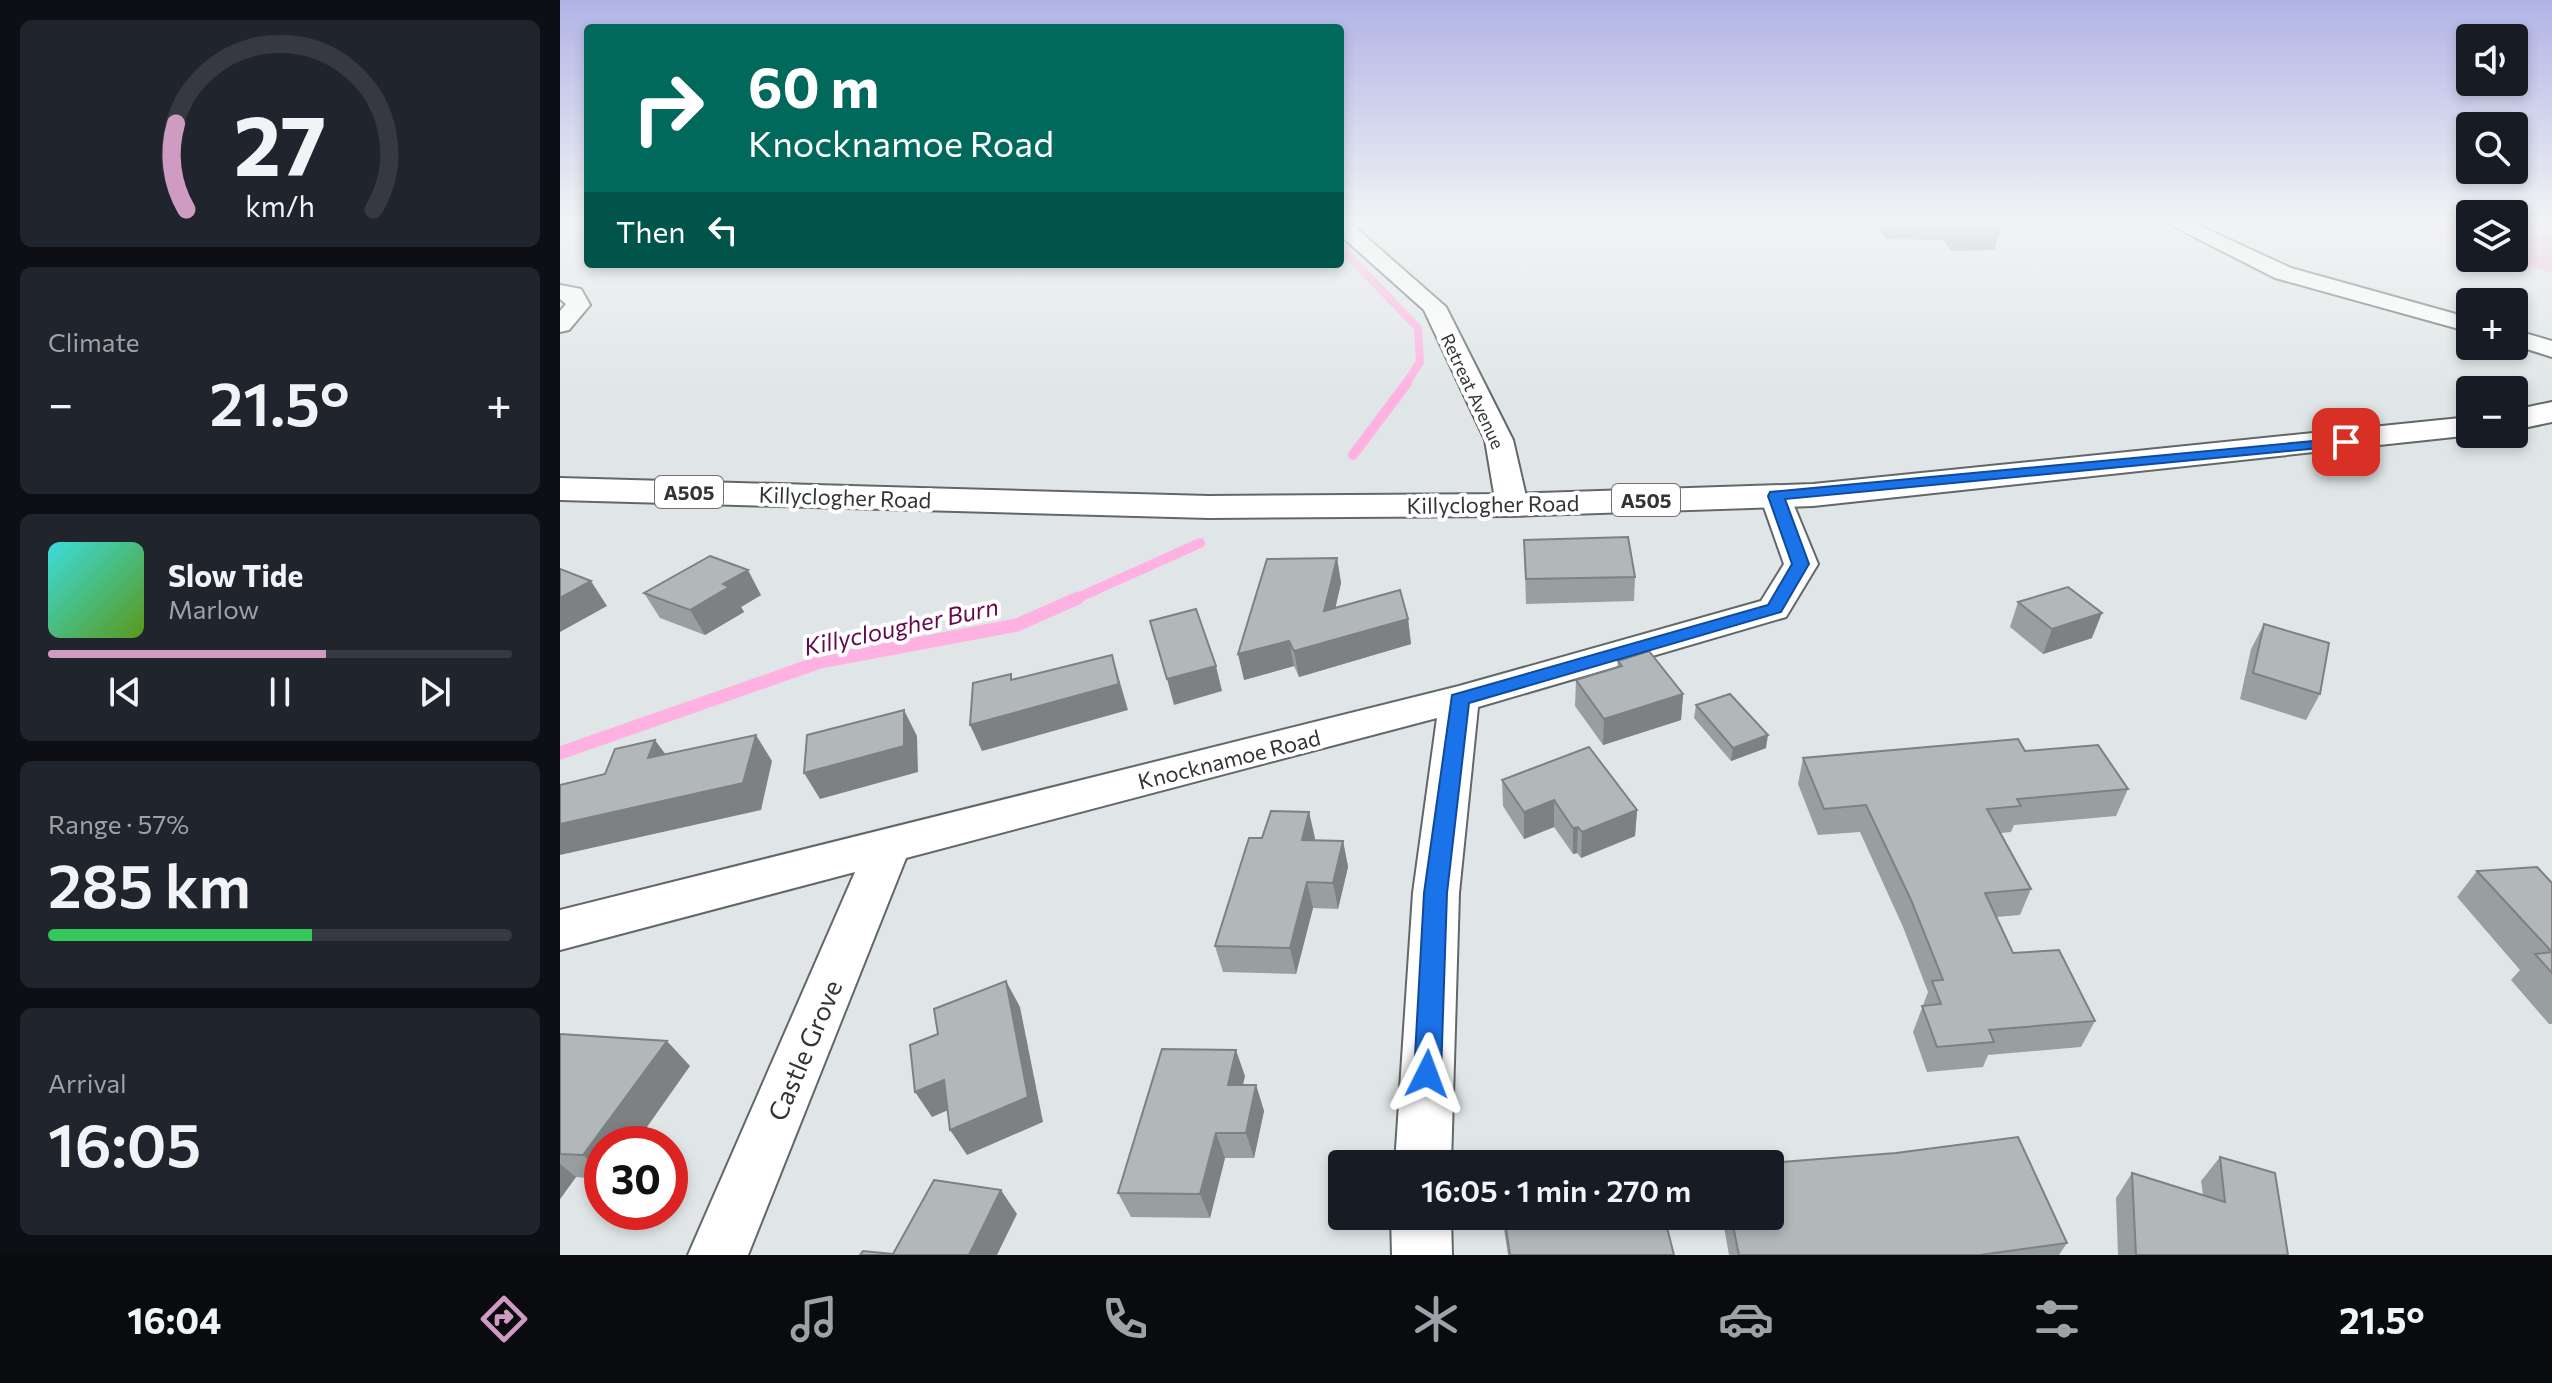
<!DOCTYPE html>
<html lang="en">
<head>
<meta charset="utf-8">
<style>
	body { margin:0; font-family:Commissioner,sans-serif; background:#20242c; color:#f1f3f6; height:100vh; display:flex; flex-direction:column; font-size:30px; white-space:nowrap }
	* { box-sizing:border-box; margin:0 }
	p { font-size:26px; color:#9ea1a6 }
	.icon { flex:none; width:44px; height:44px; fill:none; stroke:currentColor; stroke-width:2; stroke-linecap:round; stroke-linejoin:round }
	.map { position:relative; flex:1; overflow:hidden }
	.details { display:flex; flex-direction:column; gap:20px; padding:20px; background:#0d0f14; width:560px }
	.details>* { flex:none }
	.guide { position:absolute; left:24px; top:24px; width:760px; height:244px; border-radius:8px; box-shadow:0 4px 12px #0003; background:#00695c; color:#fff; overflow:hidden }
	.fabs { position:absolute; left:1896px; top:24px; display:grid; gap:16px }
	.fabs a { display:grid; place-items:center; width:72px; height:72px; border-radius:8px; background:#171b24; box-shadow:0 4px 12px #0003; font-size:40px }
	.speed { position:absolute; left:24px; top:1126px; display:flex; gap:16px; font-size:40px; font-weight:700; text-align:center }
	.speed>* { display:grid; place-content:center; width:104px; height:104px; border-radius:50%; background:#171b24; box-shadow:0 4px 12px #0003; line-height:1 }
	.speed .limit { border:12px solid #d22; background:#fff; color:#111 }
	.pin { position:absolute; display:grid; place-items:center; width:68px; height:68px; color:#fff; margin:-34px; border-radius:16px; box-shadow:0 4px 12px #0006 }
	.me { position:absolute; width:88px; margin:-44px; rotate:3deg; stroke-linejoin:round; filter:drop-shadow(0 0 6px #0008) }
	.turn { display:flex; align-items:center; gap:28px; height:168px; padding:0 32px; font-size:36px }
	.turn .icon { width:104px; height:104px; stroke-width:2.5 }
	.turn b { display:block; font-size:56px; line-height:68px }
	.then { display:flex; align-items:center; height:76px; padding:0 32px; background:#0003; gap:16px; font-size:30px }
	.big { font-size:60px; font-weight:600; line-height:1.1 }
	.details .card { flex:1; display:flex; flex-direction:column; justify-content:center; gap:12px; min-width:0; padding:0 28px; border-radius:12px; background:#20242c }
	.details .dial { align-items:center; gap:0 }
	.dial svg { height:208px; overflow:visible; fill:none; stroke:#363941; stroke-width:7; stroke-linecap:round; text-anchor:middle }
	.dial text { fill:#f1f3f6; stroke:none }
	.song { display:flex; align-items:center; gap:24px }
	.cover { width:96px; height:96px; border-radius:12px; background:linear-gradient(135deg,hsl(180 70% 55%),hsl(90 70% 35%)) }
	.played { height:8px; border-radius:4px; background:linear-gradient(90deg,#d09bc3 60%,#363941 60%) }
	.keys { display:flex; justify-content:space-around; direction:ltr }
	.heat { display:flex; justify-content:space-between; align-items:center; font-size:44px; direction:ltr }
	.charge { height:12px; border-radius:6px; background:linear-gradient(90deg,#34c759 57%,#363941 0) }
	.trip { position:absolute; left:768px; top:1150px; width:456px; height:80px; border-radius:8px; background:#171b24; box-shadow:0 4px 12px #0003; font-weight:600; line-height:80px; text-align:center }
	.tabs { display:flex; height:128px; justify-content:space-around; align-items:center; background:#090b0e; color:#9ea1a6 }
	.tabs .icon { width:56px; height:56px }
	.tabs .on { color:#d09bc3 }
	.tabs b { font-size:36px; color:#f1f3f6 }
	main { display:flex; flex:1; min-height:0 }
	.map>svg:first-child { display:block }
	.green { fill:#f1badc }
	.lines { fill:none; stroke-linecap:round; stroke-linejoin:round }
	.stream-far2 { stroke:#ffb1e2; stroke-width:8 }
	.stream-far1 { stroke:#ffb1e2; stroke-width:10 }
	.stream { stroke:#ffb1e2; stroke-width:13 }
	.street-casing { stroke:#626769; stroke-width:4 }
	.highway-casing { stroke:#626769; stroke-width:4 }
	.street { fill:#fff; fill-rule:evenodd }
	.highway { fill:#fff; fill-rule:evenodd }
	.wall { fill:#999e9f }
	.shaded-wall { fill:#7d8182 }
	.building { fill:#b2b8b9; stroke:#7d8182; stroke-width:2 }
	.route { fill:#1a73e8; stroke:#114b97; stroke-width:2 }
	.labels { text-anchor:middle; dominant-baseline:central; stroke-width:8; stroke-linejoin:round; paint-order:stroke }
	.far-street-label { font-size:18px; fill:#323434; stroke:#fff }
	.shield { fill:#fff; stroke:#707171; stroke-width:2 }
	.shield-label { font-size:20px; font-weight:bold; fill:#323434 }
	.street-label { font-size:22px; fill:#323434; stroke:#fff }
	.water-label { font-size:24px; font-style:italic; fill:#65094e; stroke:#fff }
	.near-street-label { font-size:26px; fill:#323434; stroke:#fff }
</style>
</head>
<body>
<main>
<section class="details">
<div class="card dial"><svg viewBox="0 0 100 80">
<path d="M14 69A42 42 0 1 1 86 69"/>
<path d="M14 69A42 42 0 0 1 10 36" stroke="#d09bc3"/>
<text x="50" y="56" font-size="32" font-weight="700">27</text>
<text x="50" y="72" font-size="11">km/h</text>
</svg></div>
<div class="card"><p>Climate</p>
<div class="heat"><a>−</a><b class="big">21.5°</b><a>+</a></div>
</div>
<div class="card">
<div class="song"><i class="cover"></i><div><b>Slow Tide</b><p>Marlow</p></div></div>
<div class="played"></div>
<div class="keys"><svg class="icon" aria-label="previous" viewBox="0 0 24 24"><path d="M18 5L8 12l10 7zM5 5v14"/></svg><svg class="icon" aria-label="pause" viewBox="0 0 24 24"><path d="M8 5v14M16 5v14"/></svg><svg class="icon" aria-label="next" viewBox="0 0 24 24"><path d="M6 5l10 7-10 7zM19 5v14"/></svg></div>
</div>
<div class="card"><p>Range · 57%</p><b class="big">285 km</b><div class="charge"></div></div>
<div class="card"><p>Arrival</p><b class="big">16:05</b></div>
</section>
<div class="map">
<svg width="1992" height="1255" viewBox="0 0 1992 1255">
	<rect width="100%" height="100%" fill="#e0e6e7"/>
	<g class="green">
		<path d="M1833 221H1910V246Z"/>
		<path d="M1954 221H1992V273L1945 258H1954Z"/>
	</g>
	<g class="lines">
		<path class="stream-far2" d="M780 247 858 328 860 362 845 385"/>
		<g class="stream-far1">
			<path d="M793 455 847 383"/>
			<path d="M513 600 640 543"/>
		</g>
		<path class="stream" d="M0 753 260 662 457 625 518 598"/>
		<g class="street-casing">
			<g id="street">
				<path d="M780 221H788L886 307 953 440 968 505 963 512H941L936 505 925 440 864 310 780 235Z"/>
				<path d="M1603 221H1629L1731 268 1910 318V332L1715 278Z"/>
				<path d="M0 285 21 289 30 305 9 330 0 332V311L6 304 0 299Z"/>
				<path d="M1954 330 1992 341V357L1954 345Z"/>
				<path d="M1215 487 1226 489 1230 496 1258 564 1226 617 918 707 899 893 891 1164H835L853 893 877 718 346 858 188 1255H128L295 872 0 950V910L899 686 1201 601 1224 564 1200 496 1204 489Z"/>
				<path d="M831 1216H891L892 1255H832Z"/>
			</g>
		</g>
		<g class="highway-casing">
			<g id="highway">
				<path d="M1992 402V422L1954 430V410Z"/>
				<path d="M1910 417V434H1922L1253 506 952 516 649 518 0 500V478L649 496 952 494 1253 484Z"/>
			</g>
		</g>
		<use href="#street" class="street"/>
		<use href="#highway" class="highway"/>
	</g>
	<g class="wall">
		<path d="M1313 221H1429L1439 232 1435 250 1391 251 1383 240 1326 239Z"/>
		<path d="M964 540 1075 577 1074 601 966 604Z"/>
		<path d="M777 558 781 583 775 608 848 619 851 644 739 677 734 666 684 680Z"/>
		<path d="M84 593 201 595 181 607 184 612 145 635 100 618Z"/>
		<path d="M1458 602 1532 638 1483 654 1450 627Z"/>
		<path d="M1704 624 1760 694 1746 720 1680 699 1691 649Z"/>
		<path d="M1058 661 1123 694 1121 720 1043 745 1015 706 1016 680 1057 668Z"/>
		<path d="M1136 705 1206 748 1171 761 1134 718Z"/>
		<path d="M1465 751 1568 789 1556 816 1454 825 1451 832 1441 833 1471 889 1460 915 1436 917 1453 953 1535 1021 1521 1047 1428 1055 1423 1067 1367 1072 1353 1032 1368 992 1343 927 1300 832 1258 835 1238 784 1243 758Z"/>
		<path d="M942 780 1077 810 1075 836 1021 858 1017 853 1013 854 994 827 964 839 943 806Z"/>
		<path d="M749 812 754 840 783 841 788 867 778 909 753 908 736 974 663 972 655 946 702 838Z"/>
		<path d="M1917 871 1992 883V1024H1989L1951 980 1960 970 1897 897Z"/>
		<path d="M0 1034 130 1066 42 1144V1179L16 1177 0 1199Z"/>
		<path d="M685 1076 682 1085H696L704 1111 694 1158H665L650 1218 571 1217 558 1193Z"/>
		<path d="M1660 1157 1728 1255H1558L1556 1198 1572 1173 1643 1195 1641 1181Z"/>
		<path d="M942 1216H1104L1114 1255H948Z"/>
		<path d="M1162 1216H1210L1507 1243 1499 1255H1169Z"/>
	</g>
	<g class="shaded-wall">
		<path d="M777 558 781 583 769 636 764 611Z"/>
		<path d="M188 570 201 595 181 607 184 612 145 635 130 610 163 584Z"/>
		<path d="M31 581 47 606 0 632V598Z"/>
		<path d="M1542 613 1532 638 1483 654 1492 629Z"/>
		<path d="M848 619 851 644 739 677 734 651Z"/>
		<path d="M729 641 734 666 684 680 678 654Z"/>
		<path d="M552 655 568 710 422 751 410 725Z"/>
		<path d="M656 666 662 691 614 705 607 679Z"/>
		<path d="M1123 694 1121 720 1043 745 1044 719Z"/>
		<path d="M344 710 357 736 358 772 260 799 244 773Z"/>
		<path d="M196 735 212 761 201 810 0 855V824Z"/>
		<path d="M1208 735 1206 748 1171 761 1173 748Z"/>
		<path d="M95 740 114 766 88 758Z"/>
		<path d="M994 800V827L964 839V812Z"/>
		<path d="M1077 810 1075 836 1021 858 1022 832Z"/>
		<path d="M749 812 755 838 747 866 742 840Z"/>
		<path d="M1018 827 1017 853 1013 854V828Z"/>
		<path d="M783 841 788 867 778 909 773 883Z"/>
		<path d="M747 882 753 908 736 974 730 948Z"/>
		<path d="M446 981 460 1007 483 1122 407 1155 390 1130Z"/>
		<path d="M107 1041 130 1066 75 1144H42V1172L23 1155Z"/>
		<path d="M676 1050 685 1076 677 1110 668 1085Z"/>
		<path d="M384 1080 400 1105 372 1117 355 1092Z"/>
		<path d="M696 1085 704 1111 694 1158 686 1133Z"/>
		<path d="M656 1133 665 1158 650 1218 640 1194Z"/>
		<path d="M0 1164 16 1177 0 1199Z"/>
		<path d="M441 1190 457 1214 437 1255H409Z"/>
	</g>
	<g class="building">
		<path d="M1348 221H1429L1439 232H1396L1387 222Z"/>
		<path d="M1068 537 1075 577 966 579 964 540Z"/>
		<path d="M150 556 188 570 163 584 169 587 130 610 84 593Z"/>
		<path d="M777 558 764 611 840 590 848 619 734 651 729 641 678 654 707 559Z"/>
		<path d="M0 569 31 581 0 598Z"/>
		<path d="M1508 587 1542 613 1492 629 1458 602Z"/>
		<path d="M636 609 656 666 607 679 590 621Z"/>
		<path d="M1704 624 1769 643 1760 694 1693 673Z"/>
		<path d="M1089 651 1123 694 1044 719 1016 680 1062 666 1058 661Z"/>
		<path d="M552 655 559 684 410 725 413 683 451 674V680Z"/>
		<path d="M1170 694 1208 735 1173 748 1136 705Z"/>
		<path d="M344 710V746L244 773 247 735Z"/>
		<path d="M196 735 183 783 0 824V785L45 774 55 749 95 740 88 758Z"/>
		<path d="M1458 739 1465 751 1538 745 1568 789 1457 799 1461 806 1427 809 1471 889 1425 893 1453 953 1499 950 1535 1021 1429 1030 1434 1042 1377 1047 1362 1006 1381 1004 1372 981 1383 980 1351 900 1306 805 1264 809 1243 758Z"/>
		<path d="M1029 747 1077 810 1022 832 1018 827 1013 828 994 800 964 812 942 780Z"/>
		<path d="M711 811 749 812 742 840 783 841 773 883 747 882 730 948 655 946 689 838H702Z"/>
		<path d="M1977 867 1992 883V973L1975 954 1992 952 1917 871Z"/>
		<path d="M446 981 468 1097 390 1130 384 1080 355 1092 350 1045 378 1034 374 1009Z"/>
		<path d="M0 1034 107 1041 23 1155 0 1154Z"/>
		<path d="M602 1049 676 1050 668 1085H696L686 1133H656L640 1194 558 1193Z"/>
		<path d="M1458 1137 1507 1243 1420 1255H1179L1171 1216H1210V1164H1196L1336 1153Z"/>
		<path d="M1660 1157 1715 1173 1728 1255H1576L1572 1173 1665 1202Z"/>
		<path d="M374 1180 441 1190 409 1255H300L303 1251 333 1254Z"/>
		<path d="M944 1216H1104L1114 1255H950Z"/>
	</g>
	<linearGradient id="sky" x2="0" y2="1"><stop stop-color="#b1b3e6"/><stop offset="0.56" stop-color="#f1f4f4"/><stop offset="1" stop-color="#f1f4f4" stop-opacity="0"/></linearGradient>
	<rect width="1992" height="397" fill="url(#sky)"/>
	<path class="route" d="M1786 438 1793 442 1791 445 1225 499 1249 564 1221 612 909 703 887 893 881 1074 877 1083 867 1086 858 1083 854 1074 864 893 892 695 1208 605 1232 564 1208 496 1210 492Z"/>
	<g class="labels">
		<g class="far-street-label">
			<text transform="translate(913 391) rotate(65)">Retreat Avenue</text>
		</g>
		<g class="shield">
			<rect x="95" y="476" width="68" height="32" rx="6"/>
			<rect x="1052" y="484" width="68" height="32" rx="6"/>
		</g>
		<g class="shield-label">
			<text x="129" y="492">A505</text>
			<text x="1086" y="500">A505</text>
		</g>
		<g class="street-label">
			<text transform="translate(285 497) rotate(2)">Killyclogher Road</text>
			<text transform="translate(933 504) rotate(-1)">Killyclogher Road</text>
			<text transform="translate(669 759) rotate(-14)">Knocknamoe Road</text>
		</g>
		<g class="water-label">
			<text transform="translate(341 626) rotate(-12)">Killyclougher Burn</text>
		</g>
		<g class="near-street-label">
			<text transform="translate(244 1050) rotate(-67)">Castle Grove</text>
		</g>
	</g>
</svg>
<div class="fabs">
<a><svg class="icon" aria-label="sound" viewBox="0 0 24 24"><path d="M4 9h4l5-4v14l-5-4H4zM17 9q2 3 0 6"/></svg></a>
<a><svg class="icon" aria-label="search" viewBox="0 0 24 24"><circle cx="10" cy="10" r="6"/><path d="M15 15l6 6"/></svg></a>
<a><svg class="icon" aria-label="layers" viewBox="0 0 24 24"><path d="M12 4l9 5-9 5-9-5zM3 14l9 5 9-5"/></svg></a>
<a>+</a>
<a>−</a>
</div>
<div class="speed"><div class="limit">30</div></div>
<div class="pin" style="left:1786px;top:442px;background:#d93025"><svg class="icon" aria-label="arrive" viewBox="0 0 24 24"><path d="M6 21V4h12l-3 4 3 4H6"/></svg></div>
<svg class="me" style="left:867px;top:1074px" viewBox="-20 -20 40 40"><path d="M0-17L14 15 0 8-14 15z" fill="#1a73e8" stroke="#fff" stroke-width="4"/></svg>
<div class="trip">16:05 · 1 min · 270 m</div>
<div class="guide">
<div class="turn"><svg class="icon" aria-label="right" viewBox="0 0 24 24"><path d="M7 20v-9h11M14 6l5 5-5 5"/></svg><div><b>60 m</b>Knocknamoe Road</div></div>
<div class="then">Then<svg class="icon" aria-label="left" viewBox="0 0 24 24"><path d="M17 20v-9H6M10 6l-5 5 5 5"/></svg></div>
</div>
</div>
</main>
<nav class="tabs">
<b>16:04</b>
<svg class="icon on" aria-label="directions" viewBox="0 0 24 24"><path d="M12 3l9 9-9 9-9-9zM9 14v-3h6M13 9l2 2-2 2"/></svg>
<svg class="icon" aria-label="music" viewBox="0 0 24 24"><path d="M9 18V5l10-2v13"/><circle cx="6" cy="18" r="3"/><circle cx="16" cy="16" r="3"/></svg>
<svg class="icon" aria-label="phone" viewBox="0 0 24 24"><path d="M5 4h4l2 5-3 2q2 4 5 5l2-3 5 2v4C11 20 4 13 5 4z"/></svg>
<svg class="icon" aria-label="climate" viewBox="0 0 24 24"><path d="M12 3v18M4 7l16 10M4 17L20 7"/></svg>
<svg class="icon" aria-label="car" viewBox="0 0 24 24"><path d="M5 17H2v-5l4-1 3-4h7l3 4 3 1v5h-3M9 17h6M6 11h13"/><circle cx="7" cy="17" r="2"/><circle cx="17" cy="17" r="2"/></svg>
<svg class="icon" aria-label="filters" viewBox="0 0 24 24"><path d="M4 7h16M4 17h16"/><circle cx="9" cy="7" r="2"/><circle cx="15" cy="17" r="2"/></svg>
<b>21.5°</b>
</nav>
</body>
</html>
